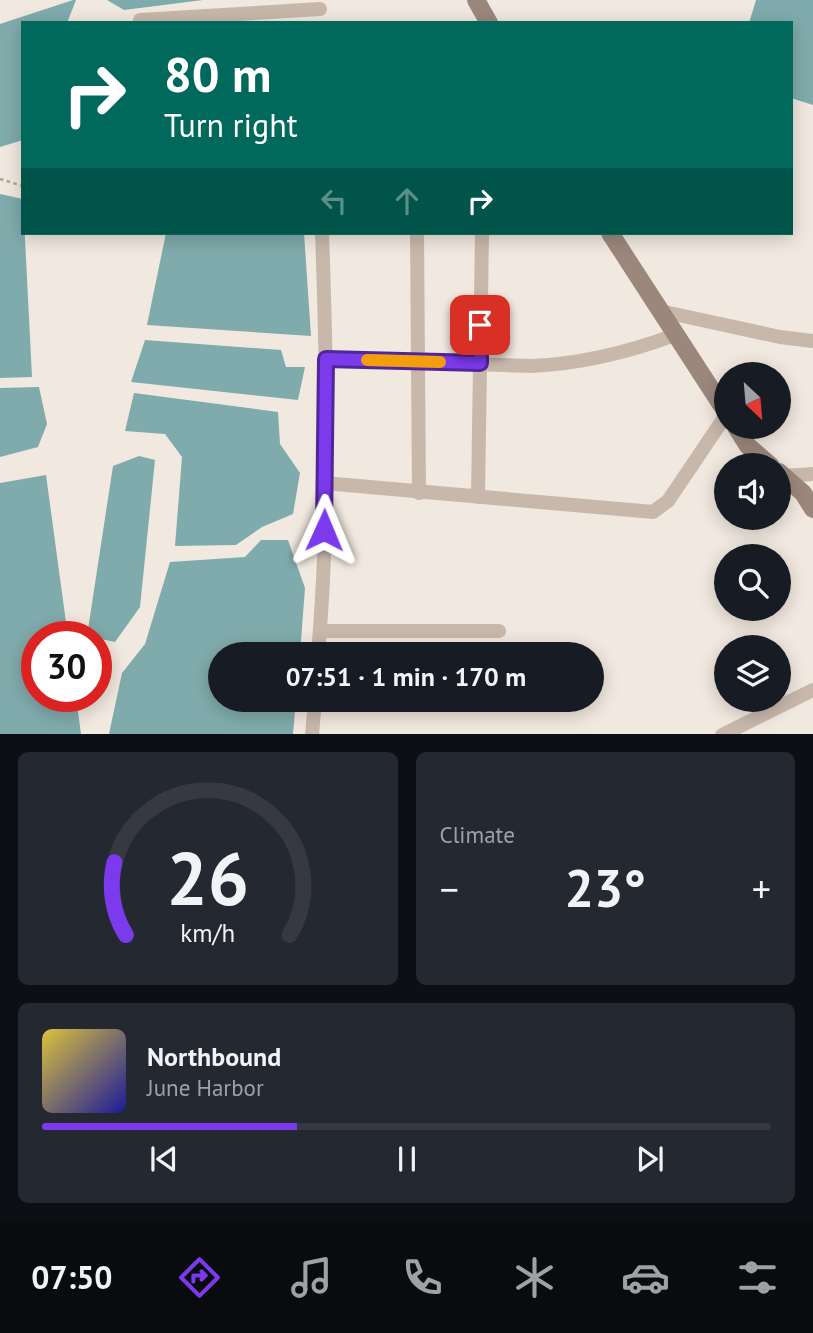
<!DOCTYPE html>
<html lang="en">
<head>
<meta charset="utf-8">
<style>
	body { margin:0; font-family:"PT Sans",sans-serif; background:#242831; color:#f1f3f6; height:100vh; display:flex; flex-direction:column; font-size:26px; white-space:nowrap }
	* { box-sizing:border-box; margin:0 }
	p { font-size:23px; color:#9ea1a6 }
	.icon { flex:none; width:38px; height:38px; fill:none; stroke:currentColor; stroke-width:2; stroke-linecap:round; stroke-linejoin:round }
	.map { position:relative; height:734px; overflow:hidden }
	.details { display:flex; flex-direction:column; gap:18px; padding:18px; background:#0d0f14; flex:1 }
	.details>* { flex:none }
	.top-card { position:absolute; left:21px; top:21px; width:772px; height:214px; border-radius:0px; box-shadow:0 4px 18px #0003; background:#00695c; color:#fff; overflow:hidden }
	.needle { width:46px; rotate:154deg }
	.fabs { position:absolute; left:714px; top:362px; display:grid; gap:14px }
	.fabs a { display:grid; place-items:center; width:77px; height:77px; border-radius:50%; background:#171b24; box-shadow:0 4px 18px #0003; font-size:35px }
	.speed { position:absolute; left:21px; top:621px; display:flex; gap:14px; font-size:35px; font-weight:700; text-align:center }
	.speed>* { display:grid; place-content:center; width:91px; height:91px; border-radius:50%; background:#171b24; box-shadow:0 4px 18px #0003; line-height:1 }
	.speed .limit { border:10px solid #d22; background:#fff; color:#111 }
	.pin { position:absolute; display:grid; place-items:center; width:60px; height:60px; color:#fff; margin:-30px; border-radius:14px; box-shadow:0 4px 10px #0006 }
	.me { position:absolute; width:77px; margin:-38px; rotate:1deg; stroke-linejoin:round; filter:drop-shadow(0 0 5px #0008) }
	.turn { display:flex; align-items:center; gap:24px; height:147px; padding:0 28px; font-size:32px }
	.turn .icon { width:91px; height:91px; stroke-width:2.5 }
	.turn b { display:block; font-size:49px; line-height:60px }
	.lanes { display:flex; align-items:center; height:66px; padding:0 28px; background:#0003; justify-content:center; gap:35px; direction:ltr }
	.lanes .off { opacity:.35 }
	.big { font-size:52px; font-weight:600; line-height:1.1 }
	.details .tile { flex:1; display:flex; flex-direction:column; justify-content:center; gap:10px; min-width:0; padding:0 24px; border-radius:10px; background:#242831 }
	.details .dial { align-items:center; gap:0 }
	.dial svg { height:182px; overflow:visible; fill:none; stroke:#363941; stroke-width:7; stroke-linecap:round; text-anchor:middle }
	.dial text { fill:#f1f3f6; stroke:none }
	.song { display:flex; align-items:center; gap:21px }
	.cover { width:84px; height:84px; border-radius:10px; background:linear-gradient(135deg,hsl(50 70% 55%),hsl(240 70% 35%)) }
	.played { height:7px; border-radius:4px; background:linear-gradient(90deg,#7c3aed 35%,#363941 35%) }
	.keys { display:flex; justify-content:space-around; direction:ltr }
	.heat { display:flex; justify-content:space-between; align-items:center; font-size:38px; direction:ltr }
	.details .tiles { flex:1; display:grid; gap:18px; grid-template-columns:1fr 1fr }
	.tile:last-child { grid-column:span 2 }
	.trip { position:absolute; left:208px; top:642px; width:396px; height:70px; border-radius:35px; background:#171b24; box-shadow:0 4px 18px #0003; font-weight:600; line-height:70px; text-align:center }
	.menu { display:flex; height:112px; justify-content:space-around; align-items:center; background:#090b0e; color:#9ea1a6 }
	.menu .icon { width:49px; height:49px }
	.menu .on { color:#7c3aed }
	.menu b { font-size:32px; color:#f1f3f6 }
	.map>svg:first-child { display:block }
	.water { fill:#80abac }
	.lines { fill:none; stroke-linecap:round; stroke-linejoin:round }
	.path { stroke:#b4a296; stroke-width:2.5; stroke-dasharray:3.5 3.5; stroke-linecap:butt }
	.street { stroke:#c8b8ac; stroke-width:14 }
	.secondary { stroke:#9c877d; stroke-width:18 }
	.route-casing { stroke:#51269a; stroke-width:18 }
	.route { stroke:#7c3aed; stroke-width:12 }
	.slow { stroke:#f59e0b; stroke-width:12 }
</style>
</head>
<body>
<div class="map">
<svg width="813" height="735" viewBox="0 0 813 735">
	<rect width="100%" height="100%" fill="#f1e8df"/>
	<g class="water">
		<path d="M73 0H76L67 23H23V140L0 147V24Z"/>
		<path d="M107 0H203L124 10Z"/>
		<path d="M756 0H813V105L791 98V23H749Z"/>
		<path d="M0 194 23 199 32 377 0 378Z"/>
		<path d="M166 233H304L311 336 147 325Z"/>
		<path d="M145 340 281 350 286 367H305L298 400 131 382Z"/>
		<path d="M39 387 47 424 38 447 0 457V388Z"/>
		<path d="M134 393 278 412 280 444 300 473 293 514 262 527 236 545 175 546 182 457 165 434 125 431Z"/>
		<path d="M139 456 155 460 140 607 115 642 87 636 113 466Z"/>
		<path d="M46 475 68 637H37V696L76 697 81 734H0V483Z"/>
		<path d="M261 540H288L305 588 300 654H220V700H296L293 734H109L122 673 145 644 170 562 245 557Z"/>
	</g>
	<g class="lines">
		<path class="path" d="M0 179 23 186"/>
		<g class="street">
			<path d="M140 20 320 9"/>
			<path d="M417 233 419 493"/>
			<path d="M660 311 780 337 813 341"/>
			<path d="M326 359 531 366C581 364 629 352 675 335"/>
			<path d="M784 476 813 474"/>
			<path d="M324 483 653 512 668 501 726 415"/>
			<path d="M478 497 482 233"/>
			<path d="M320 631H499"/>
			<path d="M318 654C330 515 327 373 322 233"/>
			<path d="M312 735 315 700"/>
			<path d="M722 735 813 690"/>
		</g>
		<g class="secondary">
			<path d="M476 0 489 23"/>
			<path d="M610 233 726 412"/>
			<path d="M736 427 748 446 771 466"/>
			<path d="M779 472 803 493 813 509"/>
		</g>
	</g>
	<g class="lines">
		<g class="route-casing">
			<path id="route" d="M324 530 326 359 480 363V325"/>
		</g>
		<use href="#route" class="route"/>
		<path class="slow" d="M367 360 440 362"/>
	</g>
</svg>
<div class="fabs">
<a><svg class="needle" viewBox="-14 -14 28 28"><path d="M0-13l5 13h-10z" fill="#e53935"/><path d="M0 13l5-13h-10z" fill="#9ea1a6"/></svg></a>
<a><svg class="icon" aria-label="sound" viewBox="0 0 24 24"><path d="M4 9h4l5-4v14l-5-4H4zM17 9q2 3 0 6"/></svg></a>
<a><svg class="icon" aria-label="search" viewBox="0 0 24 24"><circle cx="10" cy="10" r="6"/><path d="M15 15l6 6"/></svg></a>
<a><svg class="icon" aria-label="layers" viewBox="0 0 24 24"><path d="M12 4l9 5-9 5-9-5zM3 14l9 5 9-5"/></svg></a>
</div>
<div class="speed"><div class="limit">30</div></div>
<div class="pin" style="left:480px;top:325px;background:#d93025"><svg class="icon" aria-label="arrive" viewBox="0 0 24 24"><path d="M6 21V4h12l-3 4 3 4H6"/></svg></div>
<svg class="me" style="left:324px;top:530px" viewBox="-20 -20 40 40"><path d="M0-17L14 15 0 8-14 15z" fill="#7c3aed" stroke="#fff" stroke-width="4"/></svg>
<div class="trip">07:51 · 1 min · 170 m</div>
<div class="top-card">
<div class="turn"><svg class="icon" aria-label="right" viewBox="0 0 24 24"><path d="M7 20v-9h11M14 6l5 5-5 5"/></svg><div><b>80 m</b>Turn right</div></div>
<div class="lanes"><svg class="icon off" aria-label="left" viewBox="0 0 24 24"><path d="M17 20v-9H6M10 6l-5 5 5 5"/></svg><svg class="icon off" aria-label="ahead" viewBox="0 0 24 24"><path d="M12 20V5M6 11l6-6 6 6"/></svg><svg class="icon" aria-label="right" viewBox="0 0 24 24"><path d="M7 20v-9h11M14 6l5 5-5 5"/></svg></div>
</div>
</div>
<section class="details">
<div class="tiles">
<div class="tile dial"><svg viewBox="0 0 100 80">
<path d="M14 69A42 42 0 1 1 86 69"/>
<path d="M14 69A42 42 0 0 1 9 37" stroke="#7c3aed"/>
<text x="50" y="56" font-size="32" font-weight="700">26</text>
<text x="50" y="72" font-size="11">km/h</text>
</svg></div>
<div class="tile"><p>Climate</p>
<div class="heat"><a>−</a><b class="big">23°</b><a>+</a></div>
</div>
<div class="tile">
<div class="song"><i class="cover"></i><div><b>Northbound</b><p>June Harbor</p></div></div>
<div class="played"></div>
<div class="keys"><svg class="icon" aria-label="previous" viewBox="0 0 24 24"><path d="M18 5L8 12l10 7zM5 5v14"/></svg><svg class="icon" aria-label="pause" viewBox="0 0 24 24"><path d="M8 5v14M16 5v14"/></svg><svg class="icon" aria-label="next" viewBox="0 0 24 24"><path d="M6 5l10 7-10 7zM19 5v14"/></svg></div>
</div>
</div>
</section>
<nav class="menu">
<b>07:50</b>
<svg class="icon on" aria-label="directions" viewBox="0 0 24 24"><path d="M12 3l9 9-9 9-9-9zM9 14v-3h6M13 9l2 2-2 2"/></svg>
<svg class="icon" aria-label="music" viewBox="0 0 24 24"><path d="M9 18V5l10-2v13"/><circle cx="6" cy="18" r="3"/><circle cx="16" cy="16" r="3"/></svg>
<svg class="icon" aria-label="phone" viewBox="0 0 24 24"><path d="M5 4h4l2 5-3 2q2 4 5 5l2-3 5 2v4C11 20 4 13 5 4z"/></svg>
<svg class="icon" aria-label="climate" viewBox="0 0 24 24"><path d="M12 3v18M4 7l16 10M4 17L20 7"/></svg>
<svg class="icon" aria-label="car" viewBox="0 0 24 24"><path d="M5 17H2v-5l4-1 3-4h7l3 4 3 1v5h-3M9 17h6M6 11h13"/><circle cx="7" cy="17" r="2"/><circle cx="17" cy="17" r="2"/></svg>
<svg class="icon" aria-label="filters" viewBox="0 0 24 24"><path d="M4 7h16M4 17h16"/><circle cx="9" cy="7" r="2"/><circle cx="15" cy="17" r="2"/></svg>
</nav>
</body>
</html>
